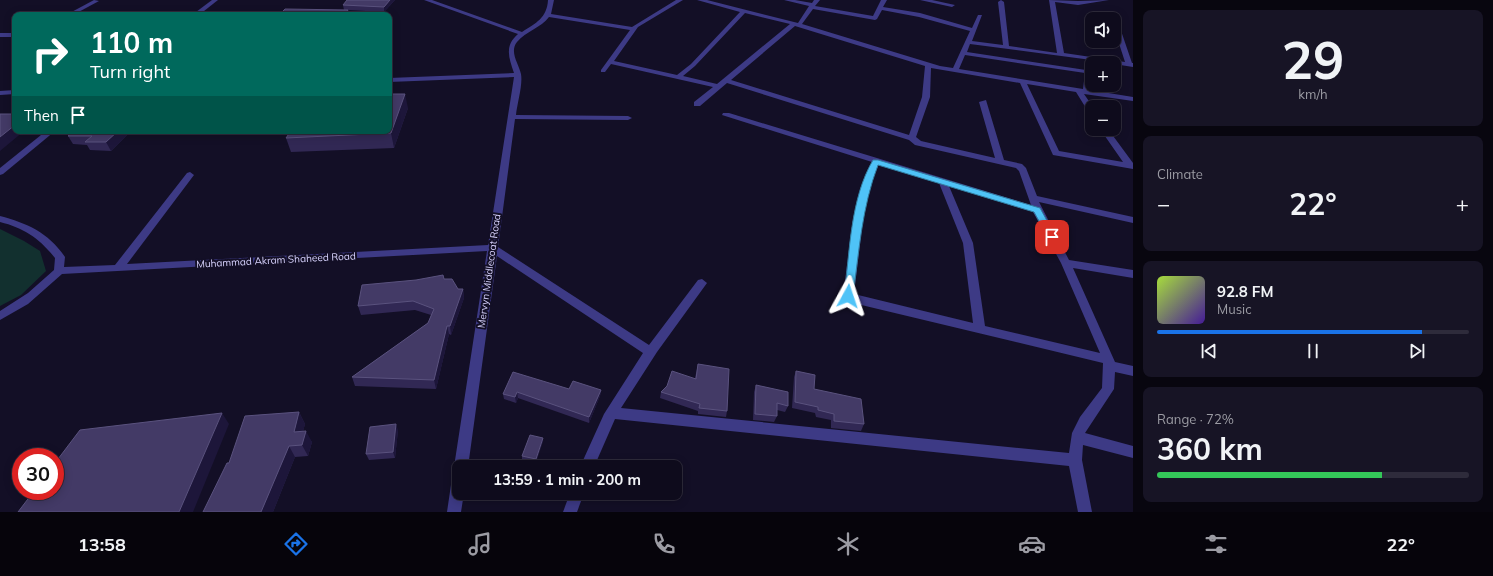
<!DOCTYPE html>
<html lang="en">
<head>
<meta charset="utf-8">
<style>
	body { margin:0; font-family:Mulish,sans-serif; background:#171425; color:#f1f3f6; height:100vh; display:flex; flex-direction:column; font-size:15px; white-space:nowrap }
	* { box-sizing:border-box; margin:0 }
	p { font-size:13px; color:#9b9ba3 }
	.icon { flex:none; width:22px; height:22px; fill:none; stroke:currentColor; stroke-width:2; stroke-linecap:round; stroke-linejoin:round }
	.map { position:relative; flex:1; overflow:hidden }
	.side { display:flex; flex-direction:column; gap:10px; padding:10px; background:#08060f; width:360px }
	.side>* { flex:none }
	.top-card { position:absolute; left:12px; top:12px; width:380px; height:122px; border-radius:8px; box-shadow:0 2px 10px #0003,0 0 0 1px #2e2b3b; background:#00695c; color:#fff; overflow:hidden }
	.controls { position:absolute; left:1085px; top:12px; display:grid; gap:8px }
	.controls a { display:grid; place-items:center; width:36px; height:36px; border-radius:8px; background:#0e0b1c; box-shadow:0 2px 10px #0003,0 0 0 1px #2e2b3b; font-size:20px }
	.speed { position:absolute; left:12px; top:448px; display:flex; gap:8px; font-size:20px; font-weight:700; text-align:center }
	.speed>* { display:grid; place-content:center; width:52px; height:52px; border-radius:50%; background:#0e0b1c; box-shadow:0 2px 10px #0003,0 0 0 1px #2e2b3b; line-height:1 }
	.speed .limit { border:6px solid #d22; background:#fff; color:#111 }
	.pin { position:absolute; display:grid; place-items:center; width:34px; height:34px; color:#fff; margin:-17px; border-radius:8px; box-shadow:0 2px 6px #0006 }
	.me { position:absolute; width:44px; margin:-22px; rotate:5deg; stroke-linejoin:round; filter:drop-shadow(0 0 3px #0008) }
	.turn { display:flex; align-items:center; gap:14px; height:84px; padding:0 12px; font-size:18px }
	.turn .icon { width:52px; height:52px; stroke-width:2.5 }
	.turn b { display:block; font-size:28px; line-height:34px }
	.then { display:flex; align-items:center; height:38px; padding:0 12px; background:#0003; gap:8px; font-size:15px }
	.big { font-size:30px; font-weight:700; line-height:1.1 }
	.side .card { flex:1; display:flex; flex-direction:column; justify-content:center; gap:6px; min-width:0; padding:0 14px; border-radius:8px; background:#171425 }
	.side .dial { align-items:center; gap:0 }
	.dial b { font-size:52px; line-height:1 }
	.song { display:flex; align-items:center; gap:12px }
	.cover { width:48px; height:48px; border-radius:6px; background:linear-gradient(135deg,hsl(80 70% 55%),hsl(260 70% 35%)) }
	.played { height:4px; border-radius:2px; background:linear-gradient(90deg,#1a73e8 85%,#2e2b3b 85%) }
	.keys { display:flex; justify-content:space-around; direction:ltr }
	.heat { display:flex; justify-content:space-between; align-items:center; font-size:22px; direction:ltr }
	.charge { height:6px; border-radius:3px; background:linear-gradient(90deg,#34c759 72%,#2e2b3b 0) }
	.trip { position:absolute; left:452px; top:460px; width:230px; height:40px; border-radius:8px; background:#0e0b1c; box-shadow:0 2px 10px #0003,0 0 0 1px #2e2b3b; font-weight:700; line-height:40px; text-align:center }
	.tabs { display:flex; height:64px; justify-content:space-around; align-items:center; background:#06040b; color:#9b9ba3 }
	.tabs .icon { width:28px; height:28px }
	.tabs .active { color:#1a73e8 }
	.tabs b { font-size:18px; color:#f1f3f6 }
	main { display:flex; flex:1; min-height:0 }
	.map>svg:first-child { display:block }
	.green { fill:#12302f }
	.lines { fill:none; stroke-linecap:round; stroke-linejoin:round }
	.street { fill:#3d3a85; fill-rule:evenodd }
	.wall { fill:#312854 }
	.shaded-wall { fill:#1d163a }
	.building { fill:#433a66; stroke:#5a527e }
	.route { fill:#4fc3f7; stroke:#337fa1 }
	.labels { text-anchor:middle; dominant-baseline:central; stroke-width:4; stroke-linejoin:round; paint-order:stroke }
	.street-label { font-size:10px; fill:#d9d4ff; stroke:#130f26 }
</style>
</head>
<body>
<main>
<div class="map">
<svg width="1133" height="512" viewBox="0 0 1133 512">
	<rect width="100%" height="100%" fill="#130f26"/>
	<path class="green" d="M0 229 24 241 40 251 46 271 21 295 0 306Z"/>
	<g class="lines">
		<g class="street">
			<path d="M94 0 99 1 73 15H66Z"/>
			<path d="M212 0H218L199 15H192Z"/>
			<path d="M424 0H432L522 32C536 23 547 18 548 0H554L551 14 632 27 676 0H683L638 27 614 61 677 75 691 64 740 12 697 0H707L798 23 809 6 784 0H795L812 3 814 0H820L815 6 873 16 881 0H887L883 7 920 13 972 28 978 15H982L972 41 1003 45 998 2 1001 0 1004 2 1009 46 1057 53 1049 0 1078 1 1109 0 1078 5 1055 2 1064 53 1125 62 1114 28V19H1111L1114 17 1117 19 1132 63H1133V67L1114 64V63L970 44 967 52 1086 70 1088 65H1092L1090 90 1133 97V101L1084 94 1093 107 1092 113H1089L1076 92 1027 84 1059 151 1123 162 1100 129H1108L1133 163V169L1053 155 1020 83 931 68 930 97 916 137 921 141 995 158 979 102 986 100 1004 160 1022 164 1026 168 1037 196 1133 217V223L1039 202 1069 260 1133 270V278L1073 268 1115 362 1133 366V376L1115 372 1114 389 1085 433 1133 446V458L1083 445 1082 460 1092 512H1078L1069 466 615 419 594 467H580L604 414 643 353 497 256 468 467H459V493H464L461 512H447L452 478 454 473 458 472 454 467 487 251 62 274 28 304 0 320V311L28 293 54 270 55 258C39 238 24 228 0 222V216C27 223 49 233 65 257L64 267 115 265 187 173 190 172 194 175 127 264 488 245 514 77 389 82V78L514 73C509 58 504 46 518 34ZM813 9 875 20 877 19 882 10 919 17 970 31 953 68 940 66 802 24ZM745 13 790 24 717 84 683 76 695 66ZM549 17 630 30 601 70V72H605L611 64 713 87 694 102V106H700L727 83 909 140 915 145 1016 168 1019 171 1031 205 729 113H723L722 115 872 162 861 187 853 219 843 296 844 299 853 303 1103 363 1102 388 1080 417 1072 433 1069 453 621 408 657 352 707 283 702 279 698 280 649 345 498 247 515 119 628 120 632 118 628 116 516 115C517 104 523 85 521 74 519 64 509 52 517 42 526 31 541 28 549 17ZM795 26 925 66 922 97 909 135 731 80ZM965 55 1085 73 1083 89 959 69ZM879 164 939 183 963 243 973 323 854 294 863 219 869 187ZM949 186 1033 212 1061 263 1100 353 985 326 973 243Z"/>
			<path d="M920 0H932L955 5 952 7Z"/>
			<rect x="0" y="33" width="15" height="4"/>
			<path d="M15 90V94L0 95V91Z"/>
			<path d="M46 131H55L3 174 0 175V168Z"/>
			<path d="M570 493H584L577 512H563Z"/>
		</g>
	</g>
	<g class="wall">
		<path d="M395 0 384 12 348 10 349 14V15H279L344 10 343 5Z"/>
		<path d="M408 108 394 148 291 152 286 138Z"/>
		<path d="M131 131 111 151 90 150 87 145 73 144 68 136Z"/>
		<path d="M444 279 458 289H463L464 298 451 335 449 334 436 389 355 386 352 377 428 323 431 315 415 310 361 315 358 306Z"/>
		<path d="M698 364 727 411 726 417 698 414V411L660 398 661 392 695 378Z"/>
		<path d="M796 371 814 389 864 424 861 431 831 428V420L816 417 815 413 792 408 794 377Z"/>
		<path d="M756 385 788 406 785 412 777 410V416L774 422 753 420 754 392Z"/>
		<path d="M569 389 601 390 600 396 589 423 518 398 516 403 504 399 503 394Z"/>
		<path d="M299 412 305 424 303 431 312 442 308 456 295 457 273 512H203L229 463Z"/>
		<path d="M398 430 395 458 369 460 366 454Z"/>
		<path d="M543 438V441L536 462 522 459V456Z"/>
	</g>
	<g class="shaded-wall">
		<path d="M390 0H395L384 12V7Z"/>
		<path d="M348 10 349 14V15H345Z"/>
		<path d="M405 94 408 108 394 148 391 133Z"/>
		<path d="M15 125V131H24L0 151V137Z"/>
		<path d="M118 131H131L111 151 106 142Z"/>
		<path d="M463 289 464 298 451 335 450 326Z"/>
		<path d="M447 326 449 334 436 389 434 380Z"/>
		<path d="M601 390 600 396 589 423V417Z"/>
		<path d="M517 392 518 398 516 403 515 397Z"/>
		<path d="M299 412 305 424 300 443 294 432Z"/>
		<path d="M222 413 229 424 193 512H179Z"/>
		<path d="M396 424 398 430 395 458 393 452Z"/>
		<path d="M306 431 312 442 308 456 302 445Z"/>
		<path d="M543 438V441L536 462V459Z"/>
		<path d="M289 446 295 457 273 512H261Z"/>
	</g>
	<g class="building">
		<path d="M347 0H390L384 7 343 5Z"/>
		<path d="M285 9 348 10 345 15H279Z"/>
		<path d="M132 12V15H128Z"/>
		<path d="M389 94H405L391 133 286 138 291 131H389Z"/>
		<path d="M0 114H15V125L0 137Z"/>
		<path d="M74 131H118L106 142H85L92 136H68Z"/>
		<path d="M443 275 444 279H452L458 289H463L450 326H447L434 380 352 377 428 323 434 309 413 301 358 306 362 285 416 280Z"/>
		<path d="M698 364 729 369 727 411 699 408 700 404 661 392 667 386 672 371 696 379Z"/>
		<path d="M796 371 815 375 814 389 861 399 864 424 834 421V414L818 410V407L795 402Z"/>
		<path d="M513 372 569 389 573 381 601 390 589 417 517 392 515 397 503 394Z"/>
		<path d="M756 385 788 392V406L777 403V416L755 414Z"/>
		<path d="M299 412 294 432 306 431 302 445 289 446 261 512H203L227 463H229L245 416Z"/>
		<path d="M222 413 179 512H18L34 491H55V463L80 430Z"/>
		<path d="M396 424 393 452 366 454 370 427Z"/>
		<path d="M530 435 543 438 536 459 522 456Z"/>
	</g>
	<path class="route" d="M873 160H878L1040 208 1056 237 1055 239H1049L1034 212 878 165C862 207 859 251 853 296L848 299 845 298 844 296C850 252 850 199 873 160Z"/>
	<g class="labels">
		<g class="street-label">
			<text transform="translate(276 260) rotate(-3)">Muhammad Akram Shaheed Road</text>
			<text transform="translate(489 271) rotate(-82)">Mervyn Middlecoat Road</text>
		</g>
	</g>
</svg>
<div class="controls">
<a><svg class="icon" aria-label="sound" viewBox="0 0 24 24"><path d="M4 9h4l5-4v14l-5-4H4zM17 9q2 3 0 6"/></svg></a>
<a>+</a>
<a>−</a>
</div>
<div class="speed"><div class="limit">30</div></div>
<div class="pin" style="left:1052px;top:237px;background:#d93025"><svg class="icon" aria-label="arrive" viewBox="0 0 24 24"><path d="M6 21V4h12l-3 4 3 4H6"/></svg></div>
<svg class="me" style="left:848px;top:296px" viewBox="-20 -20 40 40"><path d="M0-17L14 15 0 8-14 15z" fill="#4fc3f7" stroke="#fff" stroke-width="4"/></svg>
<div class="trip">13:59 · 1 min · 200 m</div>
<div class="top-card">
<div class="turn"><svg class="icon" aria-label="right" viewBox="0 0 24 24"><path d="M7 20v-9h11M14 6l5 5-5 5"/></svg><div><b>110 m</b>Turn right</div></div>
<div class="then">Then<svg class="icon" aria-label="arrive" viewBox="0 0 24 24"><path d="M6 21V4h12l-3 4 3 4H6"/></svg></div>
</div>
</div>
<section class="side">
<div class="card dial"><b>29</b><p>km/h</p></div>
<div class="card"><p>Climate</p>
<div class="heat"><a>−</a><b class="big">22°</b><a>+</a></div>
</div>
<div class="card">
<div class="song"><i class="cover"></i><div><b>92.8 FM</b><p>Music</p></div></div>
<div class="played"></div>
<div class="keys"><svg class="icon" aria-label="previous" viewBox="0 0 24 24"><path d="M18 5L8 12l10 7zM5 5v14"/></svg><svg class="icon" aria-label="pause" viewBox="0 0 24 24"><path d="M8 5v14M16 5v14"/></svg><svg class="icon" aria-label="next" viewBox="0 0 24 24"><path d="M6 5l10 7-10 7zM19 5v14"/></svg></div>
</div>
<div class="card"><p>Range · 72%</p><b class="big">360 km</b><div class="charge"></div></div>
</section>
</main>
<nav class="tabs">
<b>13:58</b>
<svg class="icon active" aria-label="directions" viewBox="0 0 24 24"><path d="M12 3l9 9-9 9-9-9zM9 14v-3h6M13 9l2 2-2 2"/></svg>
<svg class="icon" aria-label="music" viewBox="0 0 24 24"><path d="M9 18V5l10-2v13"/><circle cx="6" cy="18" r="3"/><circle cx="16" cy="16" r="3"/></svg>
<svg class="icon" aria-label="phone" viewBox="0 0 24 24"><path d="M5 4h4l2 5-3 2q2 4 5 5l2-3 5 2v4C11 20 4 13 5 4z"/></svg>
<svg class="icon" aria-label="climate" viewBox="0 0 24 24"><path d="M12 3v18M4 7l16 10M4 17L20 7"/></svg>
<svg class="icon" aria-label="car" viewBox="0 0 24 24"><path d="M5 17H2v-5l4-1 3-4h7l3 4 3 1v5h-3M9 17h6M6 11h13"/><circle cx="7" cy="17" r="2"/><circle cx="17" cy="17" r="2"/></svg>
<svg class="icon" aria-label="filters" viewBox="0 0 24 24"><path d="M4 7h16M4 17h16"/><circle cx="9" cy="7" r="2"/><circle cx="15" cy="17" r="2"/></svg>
<b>22°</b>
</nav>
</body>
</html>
